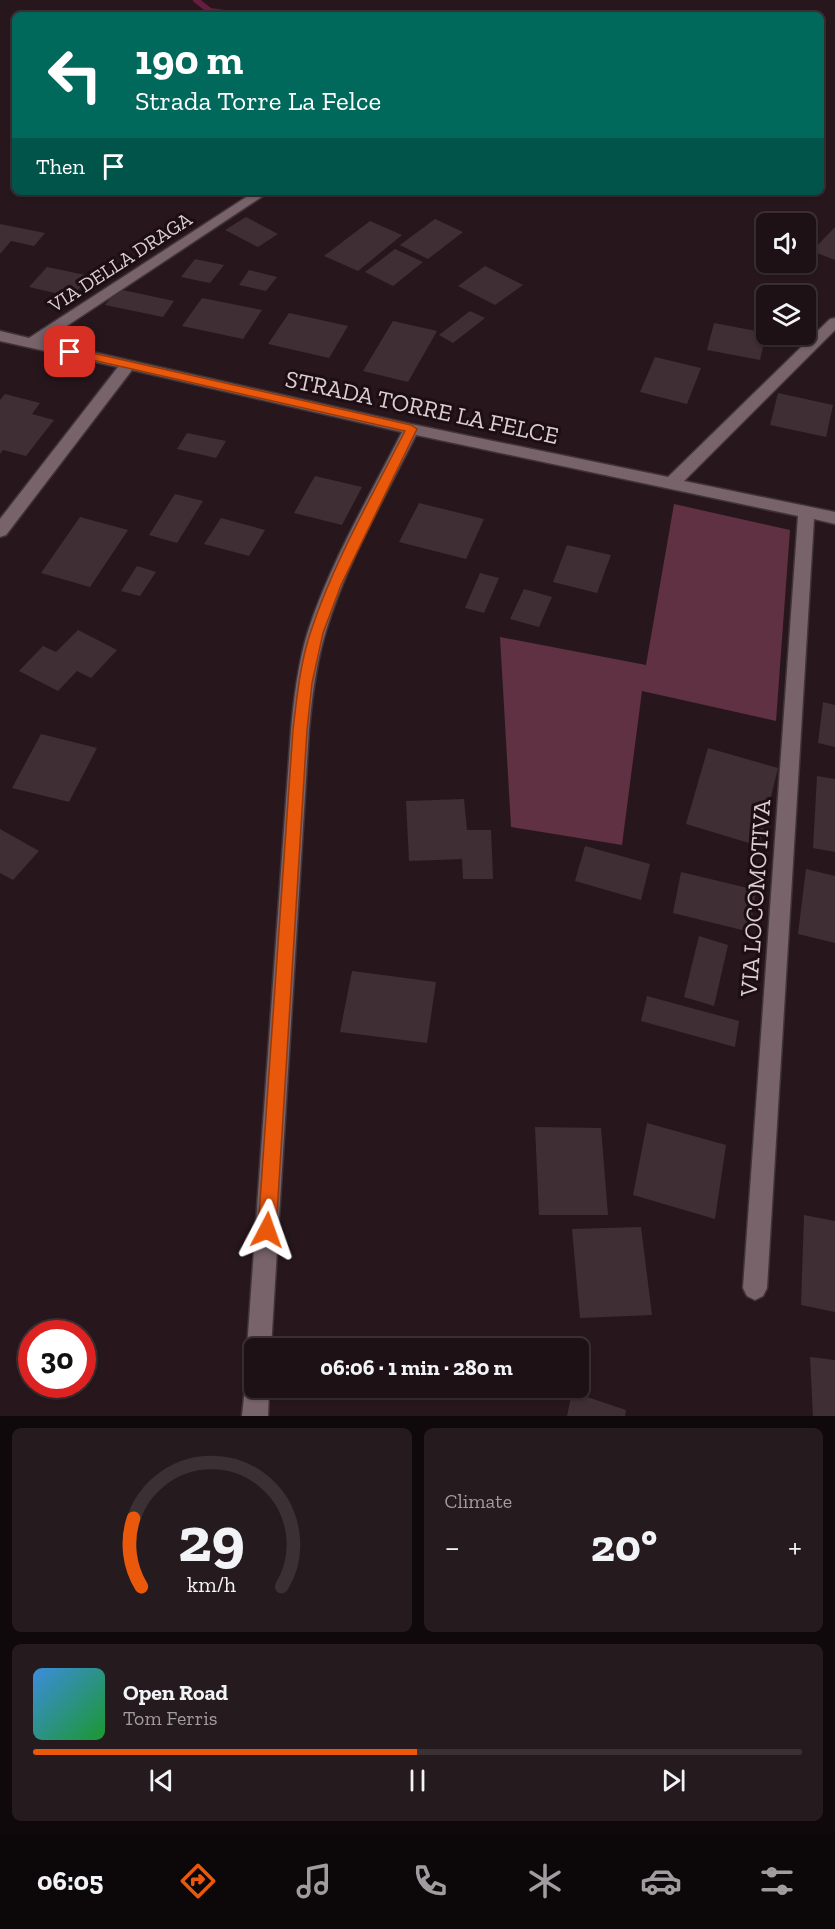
<!DOCTYPE html>
<html lang="en">
<head>
<meta charset="utf-8">
<style>
	body { margin:0; font-family:"Zilla Slab",serif; background:#251a1e; color:#f1f3f6; height:100vh; display:flex; flex-direction:column; font-size:22px; white-space:nowrap }
	* { box-sizing:border-box; margin:0 }
	p { font-size:20px; color:#a09da0 }
	.icon { flex:none; width:33px; height:33px; fill:none; stroke:currentColor; stroke-width:2; stroke-linecap:round; stroke-linejoin:round }
	.map { position:relative; height:1416px; overflow:hidden }
	.drawer { display:flex; flex-direction:column; gap:12px; padding:12px; background:#10090c; flex:1 }
	.drawer>* { flex:none }
	.guide { position:absolute; left:12px; top:12px; width:812px; height:183px; border-radius:9px; box-shadow:0 2px 4px #0004,0 0 0 2px #3b3134; background:#00695c; color:#fff; overflow:hidden }
	.fabs { position:absolute; left:756px; top:213px; display:grid; gap:12px }
	.fabs a { display:grid; place-items:center; width:60px; height:60px; border-radius:9px; background:#1d1115; box-shadow:0 2px 4px #0004,0 0 0 2px #3b3134; font-size:30px }
	.speed { position:absolute; left:18px; top:1320px; display:flex; gap:12px; font-size:30px; font-weight:700; text-align:center }
	.speed>* { display:grid; place-content:center; width:78px; height:78px; border-radius:50%; background:#1d1115; box-shadow:0 2px 4px #0004,0 0 0 2px #3b3134; line-height:1 }
	.speed .limit { border:9px solid #d22; background:#fff; color:#111 }
	.pin { position:absolute; display:grid; place-items:center; width:51px; height:51px; color:#fff; margin:-26px; border-radius:12px; box-shadow:0 3px 9px #0006 }
	.me { position:absolute; width:66px; margin:-33px; rotate:4deg; stroke-linejoin:round; filter:drop-shadow(0 0 4px #0008) }
	.turn { display:flex; align-items:center; gap:21px; height:126px; padding:0 24px; font-size:27px }
	.turn .icon { width:78px; height:78px; stroke-width:2.5 }
	.turn b { display:block; font-size:42px; line-height:51px }
	.then { display:flex; align-items:center; height:57px; padding:0 24px; background:#0003; gap:12px; font-size:22px }
	.big { font-size:45px; font-weight:700; line-height:1.1 }
	.drawer .card { flex:1; display:flex; flex-direction:column; justify-content:center; gap:9px; min-width:0; padding:0 21px; border-radius:9px; background:#251a1e }
	.drawer .dial { align-items:center; gap:0 }
	.dial svg { height:156px; overflow:visible; fill:none; stroke:#3b3134; stroke-width:7; stroke-linecap:round; text-anchor:middle }
	.dial text { fill:#f1f3f6; stroke:none }
	.song { display:flex; align-items:center; gap:18px }
	.cover { width:72px; height:72px; border-radius:9px; background:linear-gradient(135deg,hsl(210 70% 55%),hsl(130 70% 35%)) }
	.played { height:6px; border-radius:3px; background:linear-gradient(90deg,#ea580c 50%,#3b3134 50%) }
	.keys { display:flex; justify-content:space-around; direction:ltr }
	.heat { display:flex; justify-content:space-between; align-items:center; font-size:33px; direction:ltr }
	.drawer .tiles { flex:1; display:grid; gap:12px; grid-template-columns:1fr 1fr }
	.card:last-child { grid-column:span 2 }
	.trip { position:absolute; left:244px; top:1338px; width:345px; height:60px; border-radius:9px; background:#1d1115; box-shadow:0 2px 4px #0004,0 0 0 2px #3b3134; font-weight:700; line-height:60px; text-align:center }
	.tabs { display:flex; height:96px; justify-content:space-around; align-items:center; background:#0c0708; color:#a09da0 }
	.tabs .icon { width:42px; height:42px }
	.tabs .selected { color:#ea580c }
	.tabs b { font-size:27px; color:#f1f3f6 }
	.map>svg:first-child { display:block }
	.green { fill:#603043 }
	.lines { fill:none; stroke-linecap:round; stroke-linejoin:round }
	.stream { stroke:#681c3f; stroke-width:6 }
	.building { fill:#3f2e34 }
	.minor-casing { stroke:#403438; stroke-width:3 }
	.minor { fill:#776369; fill-rule:evenodd }
	.route { fill:#ea580c; stroke:#983908; stroke-width:1.5 }
	.labels { text-anchor:middle; dominant-baseline:central; stroke-width:6; stroke-linejoin:round; paint-order:stroke }
	.far-street-label { font-size:20px; fill:#daced2; stroke:#1d0e13 }
	.street-label { font-size:24px; fill:#daced2; stroke:#1d0e13 }
</style>
</head>
<body>
<div class="map">
<svg width="835" height="1416" viewBox="0 0 835 1416">
	<rect width="100%" height="100%" fill="#27171c"/>
	<path class="green" d="M674 504 790 530 776 721 642 691 622 845 511 827 500 637 646 665Z"/>
	<g class="lines">
		<path class="stream" d="M196 0 210 11 239 15"/>
	</g>
	<g class="building">
		<path d="M246 217 278 234 258 247 225 230Z"/>
		<path d="M435 219 463 232 428 259 400 245Z"/>
		<path d="M370 221 402 235 358 271 324 256Z"/>
		<path d="M0 224 45 233 34 246 11 241 0 254Z"/>
		<path d="M835 227V260L812 251Z"/>
		<path d="M395 249 423 262 393 286 365 272Z"/>
		<path d="M195 259 224 265 210 283 181 277Z"/>
		<path d="M485 266 523 285 495 305 458 286Z"/>
		<path d="M47 267 90 276 72 297 29 287Z"/>
		<path d="M249 270 277 277 266 291 239 285Z"/>
		<path d="M118 289 174 301 163 317 105 305Z"/>
		<path d="M202 298 262 310 243 339 182 326Z"/>
		<path d="M470 311 485 318 453 343 439 335Z"/>
		<path d="M289 313 348 326 329 358 268 344Z"/>
		<path d="M393 321 437 331 408 382 363 371Z"/>
		<path d="M714 323 766 333 760 360 707 350Z"/>
		<path d="M655 357 701 368 687 404 640 392Z"/>
		<path d="M778 393 833 405 826 437 770 425Z"/>
		<path d="M5 394 40 403 32 414 54 420 26 456 3 450 0 454V400Z"/>
		<path d="M187 433 226 441 216 458 177 449Z"/>
		<path d="M315 476 362 487 342 525 294 513Z"/>
		<path d="M175 494 203 501 177 543 149 535Z"/>
		<path d="M419 503 484 519 466 559 399 542Z"/>
		<path d="M80 517 128 530 90 587 41 573Z"/>
		<path d="M221 518 265 530 249 556 204 544Z"/>
		<path d="M567 545 611 555 597 593 553 582Z"/>
		<path d="M137 566 156 572 140 596 121 591Z"/>
		<path d="M480 573 499 578 484 613 465 608Z"/>
		<path d="M524 589 552 597 539 627 510 619Z"/>
		<path d="M78 630 117 650 91 678 77 671 58 691 19 671 43 646 56 652Z"/>
		<path d="M823 702 835 705V747L818 743Z"/>
		<path d="M41 734 97 748 69 802 12 788Z"/>
		<path d="M708 748 778 768 759 846 686 824Z"/>
		<path d="M817 776 835 779V852L813 848Z"/>
		<path d="M464 799 467 830H491L493 879H463L462 859 409 861 406 801Z"/>
		<path d="M0 829 39 851 13 880 0 873Z"/>
		<path d="M585 846 650 864 641 900 575 881Z"/>
		<path d="M806 869 835 876V943L798 934Z"/>
		<path d="M681 872 756 890 750 932 673 913Z"/>
		<path d="M699 936 728 945 714 1006 684 997Z"/>
		<path d="M352 971 436 982 427 1043 340 1032Z"/>
		<path d="M647 996 739 1021 735 1047 641 1021Z"/>
		<path d="M647 1123 726 1145 715 1219 633 1195Z"/>
		<path d="M535 1127 601 1128 608 1215H539Z"/>
		<path d="M804 1215 835 1221V1312L801 1305Z"/>
		<path d="M641 1227 652 1315 580 1318 572 1229Z"/>
		<path d="M810 1357 835 1360V1416H813Z"/>
		<path d="M572 1392 626 1410 625 1416H567Z"/>
	</g>
	<g class="lines">
		<g class="minor-casing">
			<g id="minor">
				<path d="M254 192 266 194 44 341 411 424 668 477 830 319 835 318V330L684 481 835 512V524L814 519 767 1288 763 1296 755 1300 747 1296 743 1288 798 516 416 435C384 499 347 562 326 631 316 663 312 697 309 730L271 1348H255V1359L250 1357 247 1348 291 730C294 697 298 663 308 631 331 561 369 497 402 432L132 370 6 535 0 537V519L118 367 0 341V331L29 338Z"/>
				<path d="M255 1376V1388H269L268 1416H242L245 1388 248 1379Z"/>
			</g>
		</g>
		<use href="#minor" class="minor"/>
	</g>
	<path class="route" d="M70 348 411 425 417 429 341 585 323 633 312 683 307 730 276 1230 273 1236 267 1238 261 1236 258 1230 293 730C297 697 300 663 311 631 334 561 372 496 405 431L66 354V349Z"/>
	<g class="labels">
		<g class="far-street-label">
			<text transform="translate(120 262) rotate(-33)">VIA DELLA DRAGA</text>
		</g>
		<g class="street-label">
			<text transform="translate(422 407) rotate(12)">STRADA TORRE LA FELCE</text>
			<text transform="translate(755 898) rotate(-86)">VIA LOCOMOTIVA</text>
		</g>
	</g>
</svg>
<div class="fabs">
<a><svg class="icon" aria-label="sound" viewBox="0 0 24 24"><path d="M4 9h4l5-4v14l-5-4H4zM17 9q2 3 0 6"/></svg></a>
<a><svg class="icon" aria-label="layers" viewBox="0 0 24 24"><path d="M12 4l9 5-9 5-9-5zM3 14l9 5 9-5"/></svg></a>
</div>
<div class="speed"><div class="limit">30</div></div>
<div class="pin" style="left:70px;top:352px;background:#d93025"><svg class="icon" aria-label="arrive" viewBox="0 0 24 24"><path d="M6 21V4h12l-3 4 3 4H6"/></svg></div>
<svg class="me" style="left:267px;top:1230px" viewBox="-20 -20 40 40"><path d="M0-17L14 15 0 8-14 15z" fill="#ea580c" stroke="#fff" stroke-width="4"/></svg>
<div class="trip">06:06 · 1 min · 280 m</div>
<div class="guide">
<div class="turn"><svg class="icon" aria-label="left" viewBox="0 0 24 24"><path d="M17 20v-9H6M10 6l-5 5 5 5"/></svg><div><b>190 m</b>Strada Torre La Felce</div></div>
<div class="then">Then<svg class="icon" aria-label="arrive" viewBox="0 0 24 24"><path d="M6 21V4h12l-3 4 3 4H6"/></svg></div>
</div>
</div>
<section class="drawer">
<div class="tiles">
<div class="card dial"><svg viewBox="0 0 100 80">
<path d="M14 69A42 42 0 1 1 86 69"/>
<path d="M14 69A42 42 0 0 1 10 34" stroke="#ea580c"/>
<text x="50" y="56" font-size="32" font-weight="700">29</text>
<text x="50" y="72" font-size="11">km/h</text>
</svg></div>
<div class="card"><p>Climate</p>
<div class="heat"><a>−</a><b class="big">20°</b><a>+</a></div>
</div>
<div class="card">
<div class="song"><i class="cover"></i><div><b>Open Road</b><p>Tom Ferris</p></div></div>
<div class="played"></div>
<div class="keys"><svg class="icon" aria-label="previous" viewBox="0 0 24 24"><path d="M18 5L8 12l10 7zM5 5v14"/></svg><svg class="icon" aria-label="pause" viewBox="0 0 24 24"><path d="M8 5v14M16 5v14"/></svg><svg class="icon" aria-label="next" viewBox="0 0 24 24"><path d="M6 5l10 7-10 7zM19 5v14"/></svg></div>
</div>
</div>
</section>
<nav class="tabs">
<b>06:05</b>
<svg class="icon selected" aria-label="directions" viewBox="0 0 24 24"><path d="M12 3l9 9-9 9-9-9zM9 14v-3h6M13 9l2 2-2 2"/></svg>
<svg class="icon" aria-label="music" viewBox="0 0 24 24"><path d="M9 18V5l10-2v13"/><circle cx="6" cy="18" r="3"/><circle cx="16" cy="16" r="3"/></svg>
<svg class="icon" aria-label="phone" viewBox="0 0 24 24"><path d="M5 4h4l2 5-3 2q2 4 5 5l2-3 5 2v4C11 20 4 13 5 4z"/></svg>
<svg class="icon" aria-label="climate" viewBox="0 0 24 24"><path d="M12 3v18M4 7l16 10M4 17L20 7"/></svg>
<svg class="icon" aria-label="car" viewBox="0 0 24 24"><path d="M5 17H2v-5l4-1 3-4h7l3 4 3 1v5h-3M9 17h6M6 11h13"/><circle cx="7" cy="17" r="2"/><circle cx="17" cy="17" r="2"/></svg>
<svg class="icon" aria-label="filters" viewBox="0 0 24 24"><path d="M4 7h16M4 17h16"/><circle cx="9" cy="7" r="2"/><circle cx="15" cy="17" r="2"/></svg>
</nav>
</body>
</html>
